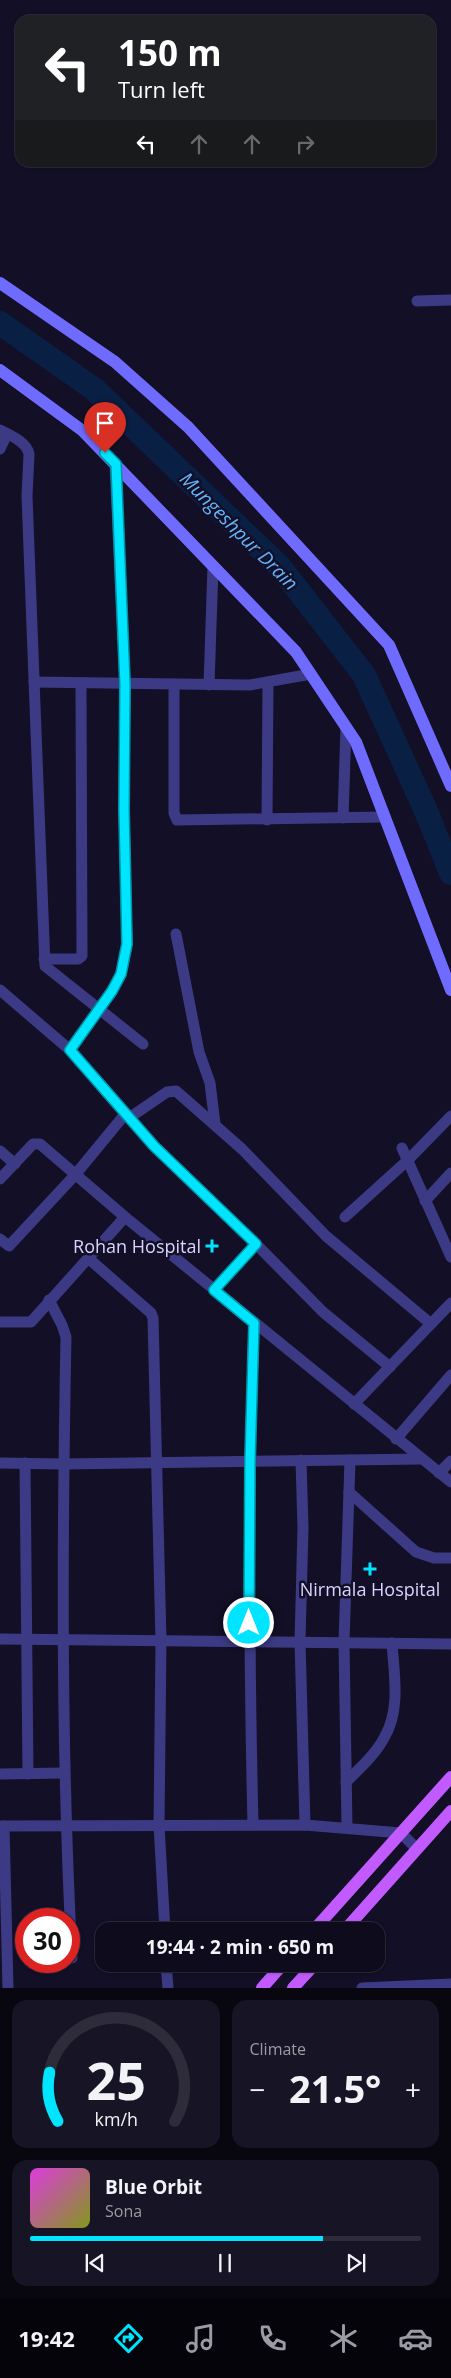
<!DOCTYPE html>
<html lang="en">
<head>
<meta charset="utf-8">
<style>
	body { margin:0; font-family:"Open Sans",sans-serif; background:#171425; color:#f1f3f6; height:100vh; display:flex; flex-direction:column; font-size:19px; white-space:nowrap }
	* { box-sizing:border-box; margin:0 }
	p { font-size:16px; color:#9b9ba3 }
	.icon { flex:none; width:28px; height:28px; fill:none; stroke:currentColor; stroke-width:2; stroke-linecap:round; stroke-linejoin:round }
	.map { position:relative; height:1988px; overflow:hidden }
	.side { display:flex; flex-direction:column; gap:12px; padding:12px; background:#08060f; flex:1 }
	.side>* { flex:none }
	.hud { position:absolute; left:15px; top:15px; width:421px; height:152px; border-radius:15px; box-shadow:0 1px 4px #0004,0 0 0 1px #2e2b3b; background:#202124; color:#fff; overflow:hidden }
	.speed { position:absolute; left:15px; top:1908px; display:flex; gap:10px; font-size:25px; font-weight:700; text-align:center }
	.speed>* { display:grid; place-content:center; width:65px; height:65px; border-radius:50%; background:#0e0b1c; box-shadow:0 1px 4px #0004,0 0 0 1px #2e2b3b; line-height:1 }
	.speed .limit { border:8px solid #d22; background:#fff; color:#111 }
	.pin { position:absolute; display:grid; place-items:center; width:42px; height:42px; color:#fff; margin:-51px -21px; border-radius:50% 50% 50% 0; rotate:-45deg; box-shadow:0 0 5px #0007 }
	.pin .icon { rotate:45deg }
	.me { position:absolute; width:55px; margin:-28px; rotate:0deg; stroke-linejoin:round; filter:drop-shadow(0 0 4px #0008) }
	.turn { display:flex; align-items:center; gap:18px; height:105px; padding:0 20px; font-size:22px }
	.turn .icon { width:65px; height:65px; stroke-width:2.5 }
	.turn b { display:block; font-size:35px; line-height:42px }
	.lanes { display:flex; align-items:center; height:48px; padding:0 20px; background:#0003; justify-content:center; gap:25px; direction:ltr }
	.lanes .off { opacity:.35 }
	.big { font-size:38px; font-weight:700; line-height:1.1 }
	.side .widget { flex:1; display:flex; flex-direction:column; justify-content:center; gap:8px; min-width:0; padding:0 18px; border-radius:15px; background:#171425 }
	.side .dial { align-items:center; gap:0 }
	.dial svg { height:130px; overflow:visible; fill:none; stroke:#2e2b3b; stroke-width:7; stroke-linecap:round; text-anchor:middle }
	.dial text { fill:#f1f3f6; stroke:none }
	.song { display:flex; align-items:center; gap:15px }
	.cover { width:60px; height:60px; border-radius:8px; background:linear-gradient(135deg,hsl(300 70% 55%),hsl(70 70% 35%)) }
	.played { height:5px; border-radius:2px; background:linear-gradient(90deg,#00e5ff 75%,#2e2b3b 75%) }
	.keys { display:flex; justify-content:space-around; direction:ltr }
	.heat { display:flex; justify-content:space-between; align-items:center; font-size:28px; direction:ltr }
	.side .tiles { flex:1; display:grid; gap:12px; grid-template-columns:1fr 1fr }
	.widget:last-child { grid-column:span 2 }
	.trip { position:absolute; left:95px; top:1922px; width:290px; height:50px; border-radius:15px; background:#0e0b1c; box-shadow:0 1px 4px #0004,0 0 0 1px #2e2b3b; font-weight:700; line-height:50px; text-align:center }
	.menu { display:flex; height:80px; justify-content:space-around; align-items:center; background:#06040b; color:#9b9ba3 }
	.menu .icon { width:35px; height:35px }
	.menu .selected { color:#00e5ff }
	.menu b { font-size:22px; color:#f1f3f6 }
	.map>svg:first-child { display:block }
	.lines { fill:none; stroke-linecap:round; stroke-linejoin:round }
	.river { stroke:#0a1f44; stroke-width:24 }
	.street { stroke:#3d3a85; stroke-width:11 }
	.secondary { stroke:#6f6bff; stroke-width:12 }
	.primary { stroke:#c25bff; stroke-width:12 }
	.route-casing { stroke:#0095a6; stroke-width:12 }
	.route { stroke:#00e5ff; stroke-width:9 }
	.poi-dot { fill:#00e5ff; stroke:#130f26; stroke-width:2 }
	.labels { text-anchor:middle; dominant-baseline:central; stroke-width:5; stroke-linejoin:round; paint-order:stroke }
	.poi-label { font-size:18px; fill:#d9d4ff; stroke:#130f26; text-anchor:end }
	.water-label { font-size:19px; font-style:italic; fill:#62b6ff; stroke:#130f26 }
</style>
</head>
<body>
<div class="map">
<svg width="451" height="1988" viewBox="0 0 451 1988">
	<rect width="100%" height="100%" fill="#130f26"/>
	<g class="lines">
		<path class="river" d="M0 323 94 389 280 567 364 675 426 811 451 873"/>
		<g class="street">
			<path d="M417 301 451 300"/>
			<path d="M0 430C10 435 27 442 29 454L27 496 45 966 143 1044"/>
			<path d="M0 449 7 434"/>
			<path d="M34 682 250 685 311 674"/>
			<path d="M174 684V813L177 820 384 817"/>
			<path d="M209 685 213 566"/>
			<path d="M343 818 346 727"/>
			<path d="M267 820 268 683"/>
			<path d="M176 934 199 1052 210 1083 215 1124"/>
			<path d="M44 959H78L82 956 81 684"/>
			<path d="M0 990 70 1050 154 1146 256 1244 323 1312 390 1367"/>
			<path d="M70 1050 112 991 121 974 127 944 124 810 125 685 115 464"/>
			<path d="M129 1118 167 1092 176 1091 242 1149 326 1236 431 1324"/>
			<path d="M402 1148 451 1257"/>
			<path d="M0 1151 15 1164"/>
			<path d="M0 1179 33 1144H40L125 1217 451 1482"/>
			<path d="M425 1201 451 1173"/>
			<path d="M345 1217 408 1160 451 1116"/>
			<path d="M0 1239 9 1246 75 1175 126 1113"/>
			<path d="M88 1258 151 1313 153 1318 161 1641 159 1825 165 1931"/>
			<path d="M214 1290 256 1244"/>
			<path d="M49 1300 62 1325 66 1337C62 1545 61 1751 72 1958"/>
			<path d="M0 1322H31L125 1217"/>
			<path d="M354 1404 451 1303"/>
			<path d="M396 1439 451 1375"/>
			<path d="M301 1460 303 1528 300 1641 305 1825"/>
			<path d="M0 1463 63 1464 421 1459"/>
			<path d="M25 1463 28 1774"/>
			<path d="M439 1473 451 1461"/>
			<path d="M349 1492 416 1552 434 1558H451"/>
			<path d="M0 1639 451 1644"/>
			<path d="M0 1774 64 1773"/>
			<path d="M346 1782C359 1769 375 1755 384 1738 401 1710 394 1674 392 1643"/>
			<path d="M253 1825C249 1657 248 1490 254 1323"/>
			<path d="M0 1826 305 1825 401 1833 417 1849"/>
			<path d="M4 1826 8 1988"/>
			<path d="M347 1827 344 1642 350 1460"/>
			<path d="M166 1964 168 1988"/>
			<path d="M362 1988 451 1984"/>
		</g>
		<g class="secondary">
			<path d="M0 283 115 362 188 427 389 645 451 786"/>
			<path d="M0 370 83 431 296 652 356 742 451 990"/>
		</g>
		<g class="primary">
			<path d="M313 1931 451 1777"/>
			<path d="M344 1931 451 1811"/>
			<path d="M262 1988 283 1964"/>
			<path d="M293 1988 315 1964"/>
		</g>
	</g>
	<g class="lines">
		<g class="route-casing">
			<path id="route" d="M105 453 116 464 125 684 124 810 127 944 121 974 112 991 70 1050 154 1146 256 1244 214 1290 254 1323 250 1460 249 1623"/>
		</g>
		<use href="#route" class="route"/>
	</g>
	<g class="poi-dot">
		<path d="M209.5 1238.5h5v5h5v5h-5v5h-5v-5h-5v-5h5z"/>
		<path d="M367.5 1561.5h5v5h5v5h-5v5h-5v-5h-5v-5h5z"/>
	</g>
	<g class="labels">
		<g class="poi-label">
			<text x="201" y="1246">Rohan Hospital</text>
			<text x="370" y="1589" text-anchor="middle">Nirmala Hospital</text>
		</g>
		<g class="water-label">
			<text transform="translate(239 531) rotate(45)">Mungeshpur Drain</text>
		</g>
	</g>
</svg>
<div class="speed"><div class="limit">30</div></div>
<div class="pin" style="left:105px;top:453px;background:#d93025"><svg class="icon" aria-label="arrive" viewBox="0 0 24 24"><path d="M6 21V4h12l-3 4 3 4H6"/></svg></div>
<svg class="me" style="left:249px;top:1623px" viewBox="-20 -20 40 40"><circle r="17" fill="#00e5ff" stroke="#fff" stroke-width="3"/><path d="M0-11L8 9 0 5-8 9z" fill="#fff"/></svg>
<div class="trip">19:44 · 2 min · 650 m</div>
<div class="hud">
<div class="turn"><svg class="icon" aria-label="left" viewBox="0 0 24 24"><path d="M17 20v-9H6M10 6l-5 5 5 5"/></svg><div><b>150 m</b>Turn left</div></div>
<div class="lanes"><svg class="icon" aria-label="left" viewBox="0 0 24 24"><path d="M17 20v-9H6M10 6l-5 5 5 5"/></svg><svg class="icon off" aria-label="ahead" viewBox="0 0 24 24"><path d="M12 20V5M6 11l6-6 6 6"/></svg><svg class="icon off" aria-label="ahead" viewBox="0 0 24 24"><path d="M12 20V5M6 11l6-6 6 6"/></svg><svg class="icon off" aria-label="right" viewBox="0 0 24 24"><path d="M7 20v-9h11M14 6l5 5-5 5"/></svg></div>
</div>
</div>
<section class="side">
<div class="tiles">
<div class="widget dial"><svg viewBox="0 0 100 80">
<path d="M14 69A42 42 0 1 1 86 69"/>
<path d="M14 69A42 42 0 0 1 9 39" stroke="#00e5ff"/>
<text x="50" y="56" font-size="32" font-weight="700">25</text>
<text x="50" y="72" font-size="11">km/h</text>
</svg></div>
<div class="widget"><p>Climate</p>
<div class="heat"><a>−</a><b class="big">21.5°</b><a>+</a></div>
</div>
<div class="widget">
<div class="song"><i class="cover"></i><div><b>Blue Orbit</b><p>Sona</p></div></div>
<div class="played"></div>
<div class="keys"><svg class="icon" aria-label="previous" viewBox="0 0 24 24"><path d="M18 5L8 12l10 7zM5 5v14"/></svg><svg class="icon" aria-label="pause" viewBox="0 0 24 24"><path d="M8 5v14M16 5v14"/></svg><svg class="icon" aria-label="next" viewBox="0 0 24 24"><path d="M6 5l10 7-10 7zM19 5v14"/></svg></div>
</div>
</div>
</section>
<nav class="menu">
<b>19:42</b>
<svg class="icon selected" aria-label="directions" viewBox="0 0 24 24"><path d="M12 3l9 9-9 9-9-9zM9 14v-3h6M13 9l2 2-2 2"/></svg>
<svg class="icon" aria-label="music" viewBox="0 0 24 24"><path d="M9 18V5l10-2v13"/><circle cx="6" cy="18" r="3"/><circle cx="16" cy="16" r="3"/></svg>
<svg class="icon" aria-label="phone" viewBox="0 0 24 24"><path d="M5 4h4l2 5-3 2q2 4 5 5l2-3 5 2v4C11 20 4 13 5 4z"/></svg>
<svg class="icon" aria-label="climate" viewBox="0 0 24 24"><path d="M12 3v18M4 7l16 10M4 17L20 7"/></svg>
<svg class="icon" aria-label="car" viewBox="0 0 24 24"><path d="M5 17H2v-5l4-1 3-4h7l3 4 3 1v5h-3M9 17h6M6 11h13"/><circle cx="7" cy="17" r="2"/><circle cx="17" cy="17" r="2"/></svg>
</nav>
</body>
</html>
